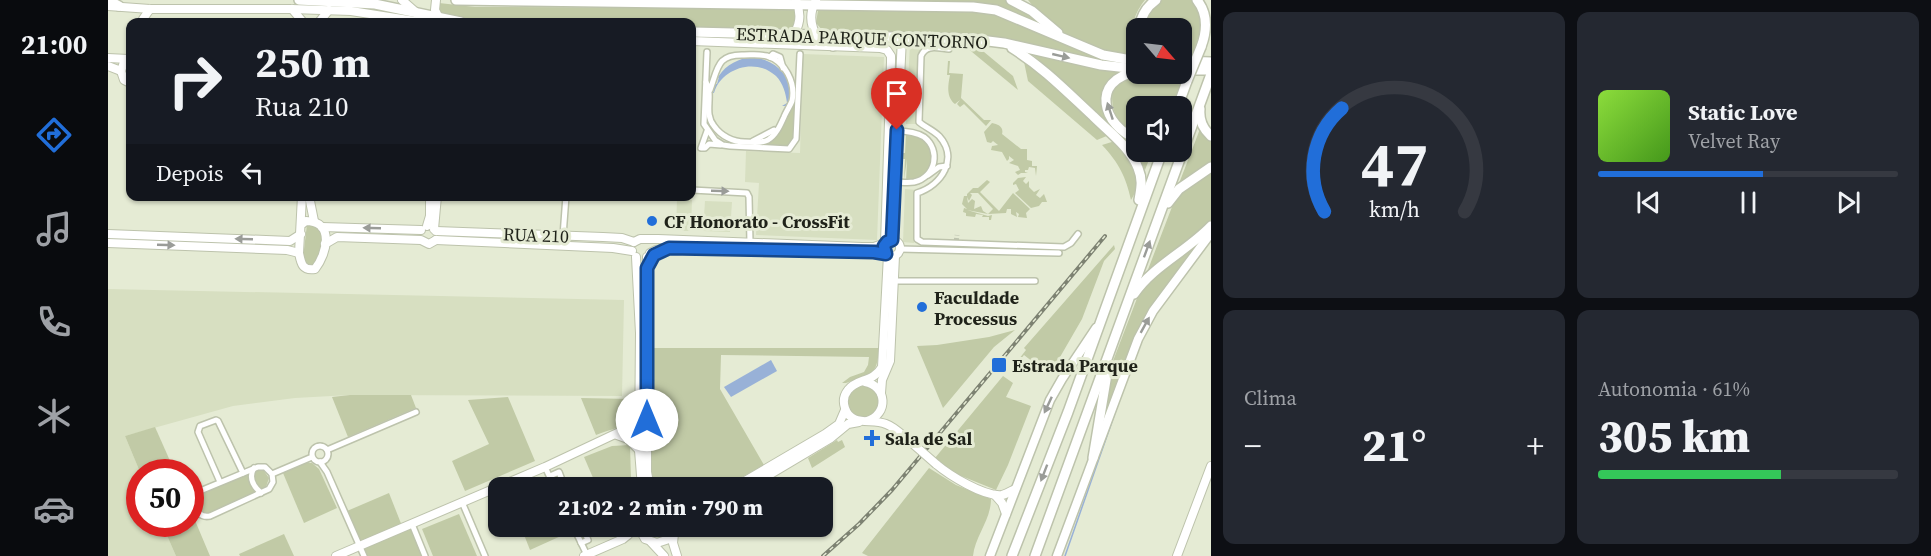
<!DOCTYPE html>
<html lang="pt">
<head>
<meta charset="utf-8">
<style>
	body { margin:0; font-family:"Source Serif 4",serif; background:#242831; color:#f1f3f6; height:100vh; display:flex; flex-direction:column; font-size:22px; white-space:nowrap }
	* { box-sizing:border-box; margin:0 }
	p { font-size:20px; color:#9ea1a6 }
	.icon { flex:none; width:33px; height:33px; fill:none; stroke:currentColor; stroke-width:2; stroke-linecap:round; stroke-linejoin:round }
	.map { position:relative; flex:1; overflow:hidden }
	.sheet { display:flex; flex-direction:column; gap:12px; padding:12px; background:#0d0f14; width:720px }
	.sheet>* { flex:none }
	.guide { position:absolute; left:18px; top:18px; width:570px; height:183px; border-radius:12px; box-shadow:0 2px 4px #0004; background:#171b24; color:#f1f3f6; overflow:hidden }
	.needle { width:39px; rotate:118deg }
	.controls { position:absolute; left:1018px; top:18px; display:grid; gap:12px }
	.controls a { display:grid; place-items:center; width:66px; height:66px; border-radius:12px; background:#171b24; box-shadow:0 2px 4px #0004; font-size:30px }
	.speed { position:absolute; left:18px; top:459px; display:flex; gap:12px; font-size:30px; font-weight:700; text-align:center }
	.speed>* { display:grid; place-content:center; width:78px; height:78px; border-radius:50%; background:#171b24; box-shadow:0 2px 4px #0004; line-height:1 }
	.speed .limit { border:9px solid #d22; background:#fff; color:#111 }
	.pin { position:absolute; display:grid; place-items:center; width:51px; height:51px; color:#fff; margin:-62px -26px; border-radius:50% 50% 50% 0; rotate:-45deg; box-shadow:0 0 6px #0007 }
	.pin .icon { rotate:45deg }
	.me { position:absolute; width:66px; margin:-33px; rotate:0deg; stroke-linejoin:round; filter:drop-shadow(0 0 4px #0008) }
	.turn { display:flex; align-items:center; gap:21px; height:126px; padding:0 30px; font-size:27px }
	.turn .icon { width:78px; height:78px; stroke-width:2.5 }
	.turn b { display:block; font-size:42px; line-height:51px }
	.then { display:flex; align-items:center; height:57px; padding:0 30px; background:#0003; gap:12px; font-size:22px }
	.big { font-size:45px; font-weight:800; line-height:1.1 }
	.sheet .widget { flex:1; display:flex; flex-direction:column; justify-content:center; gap:9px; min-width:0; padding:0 21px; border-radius:12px; background:#242831 }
	.sheet .dial { align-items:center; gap:0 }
	.dial svg { height:156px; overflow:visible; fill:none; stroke:#363941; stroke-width:7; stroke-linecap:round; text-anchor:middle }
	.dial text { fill:#f1f3f6; stroke:none }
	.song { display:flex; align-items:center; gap:18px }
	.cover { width:72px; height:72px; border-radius:9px; background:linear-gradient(135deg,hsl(90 70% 55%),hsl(100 70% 35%)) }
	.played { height:6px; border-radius:3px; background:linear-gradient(90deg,#216ed9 55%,#363941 55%) }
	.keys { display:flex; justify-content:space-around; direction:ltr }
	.heat { display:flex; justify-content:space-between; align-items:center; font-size:33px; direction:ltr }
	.charge { height:9px; border-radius:4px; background:linear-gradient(90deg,#34c759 61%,#363941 0) }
	.sheet .tiles { flex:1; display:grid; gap:12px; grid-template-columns:repeat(2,1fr) }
	.trip { position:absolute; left:380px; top:477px; width:345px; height:60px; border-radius:12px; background:#171b24; box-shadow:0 2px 4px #0004; font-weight:800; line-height:60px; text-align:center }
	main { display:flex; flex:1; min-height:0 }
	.tabs { display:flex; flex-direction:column; width:108px; justify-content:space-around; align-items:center; background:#090b0e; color:#9ea1a6 }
	.tabs .icon { width:42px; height:42px }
	.tabs .active { color:#216ed9 }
	.tabs b { font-size:27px; color:#f1f3f6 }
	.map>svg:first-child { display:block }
	.built { fill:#d7dfc1 }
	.green { fill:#c1caa6 }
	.water { fill:#98b1d7 }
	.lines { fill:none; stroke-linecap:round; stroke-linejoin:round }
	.stream { stroke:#98b1d7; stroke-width:1.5 }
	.street-tunnel { stroke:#bdc3af; stroke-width:5; stroke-dasharray:5 2.5; stroke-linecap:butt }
	.street-casing { stroke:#bdc3ac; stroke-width:8 }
	.secondary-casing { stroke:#bdc3ac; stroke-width:10 }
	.primary-casing { stroke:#bdc3ac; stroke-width:11 }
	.highway-casing { stroke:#bdc3ac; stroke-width:12 }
	.street { stroke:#fff; stroke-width:5 }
	.secondary { stroke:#fff; stroke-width:8 }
	.primary { stroke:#fff; stroke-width:8 }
	.highway { stroke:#fff; stroke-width:9 }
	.rail-casing { stroke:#7d8272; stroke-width:4 }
	.rail { stroke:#e5ebd4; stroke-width:1.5; stroke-dasharray:4.5; stroke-linecap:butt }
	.secondary-bridge-casing { stroke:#bdc3ac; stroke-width:10; stroke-linecap:butt }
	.highway-bridge-casing { stroke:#bdc3ac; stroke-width:12; stroke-linecap:butt }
	.secondary-bridge { stroke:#fff; stroke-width:8 }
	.highway-bridge { stroke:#fff; stroke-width:9 }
	.oneway { fill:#9a9c98 }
	.route-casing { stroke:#15488d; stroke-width:15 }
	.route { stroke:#216ed9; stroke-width:10 }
	.poi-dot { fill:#216ed9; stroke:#e5ebd4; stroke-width:2 }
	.labels { text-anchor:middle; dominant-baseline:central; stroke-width:6; stroke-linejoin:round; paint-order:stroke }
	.street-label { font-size:18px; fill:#1f2219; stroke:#e5ebd4 }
	.poi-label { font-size:18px; font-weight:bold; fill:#1f2219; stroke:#e5ebd4; text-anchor:start }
</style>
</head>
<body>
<main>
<nav class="tabs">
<b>21:00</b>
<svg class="icon active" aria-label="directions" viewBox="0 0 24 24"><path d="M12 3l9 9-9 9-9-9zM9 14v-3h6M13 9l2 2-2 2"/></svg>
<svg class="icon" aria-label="music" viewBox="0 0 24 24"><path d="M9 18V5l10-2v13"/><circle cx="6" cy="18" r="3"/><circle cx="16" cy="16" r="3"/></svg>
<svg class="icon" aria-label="phone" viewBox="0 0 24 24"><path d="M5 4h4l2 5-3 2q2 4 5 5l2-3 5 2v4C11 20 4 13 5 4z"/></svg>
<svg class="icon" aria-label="climate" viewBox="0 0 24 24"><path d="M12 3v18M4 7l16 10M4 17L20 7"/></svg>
<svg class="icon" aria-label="car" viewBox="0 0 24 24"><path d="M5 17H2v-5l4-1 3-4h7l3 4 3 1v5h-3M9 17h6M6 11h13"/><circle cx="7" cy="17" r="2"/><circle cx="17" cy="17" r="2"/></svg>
</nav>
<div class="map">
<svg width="1103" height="556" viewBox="0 0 1103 556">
	<rect width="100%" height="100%" fill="#e5ebd4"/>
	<g class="built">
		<path d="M802 43H813L808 124H798Z"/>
		<path d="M695 54 776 57 769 240 648 235 651 183 637 182 638 151 692 153Z"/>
		<path d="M797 189 808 190 806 243 795 242Z"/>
		<path d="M569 199 584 200 583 231H568Z"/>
		<path d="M597 201 624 202 622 232 595 231Z"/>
		<path d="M0 289 516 300 514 396 242 395 187 398 125 406 17 436 32 472V524H54L68 556H0Z"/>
	</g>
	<g class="green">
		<path d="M712 0H899L915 8 939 28 879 5 831 1Z"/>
		<path d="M920 0H1037C1028 11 1021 27 1026 42 1028 47 1029 49 1029 56 987 55 946 33 920 0Z"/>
		<path d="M1052 0H1087L1095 24 1085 53 1074 52V28H1035L1036 17Z"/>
		<path d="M331 3 367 7 686 8 691 14 684 31 584 28V22C527 22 470 23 413 21 386 20 357 22 331 13Z"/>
		<path d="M712 8 879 10 1029 64 997 63 900 39 862 34 715 31 708 23 710 10Z"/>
		<path d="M858 47H870L905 76 910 90Z"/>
		<path d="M922 52 1014 69 1002 80 997 110 1029 143V152H1044L1037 170 1024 146Z"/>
		<path d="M915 57 1001 135 989 140 920 81Z"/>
		<path d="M840 61H842L841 73 855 74 853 98 876 120H883L878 126 856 104 852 107 849 104 852 100 847 104C838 97 840 85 842 75H839Z"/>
		<path d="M1025 74H1076L1064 106H1029V136C1008 129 1000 103 1006 84Z"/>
		<path d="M687 92C689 102 690 142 678 146 669 150 654 147 644 147L665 138 687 96Z"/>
		<path d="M884 123C890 124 896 127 894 134L913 149H919V160L924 161V166H929L928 176 927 168 921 167 920 170H917V172L920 173H913L910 175 907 172 912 170 910 166 901 163 906 160 901 156V159L899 161 894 152 883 150 884 146 890 145 885 141 883 143 879 142 876 132Z"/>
		<path d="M1092 129 1103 141V164L1070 186Z"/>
		<path d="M798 133C812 135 821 141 827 154 820 172 818 177 798 182L799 159 796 180 797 159H794V153H797Z"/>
		<path d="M1007 141C1023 160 1039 175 1023 200 1018 177 1011 163 994 145Z"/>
		<path d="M1103 173V228L1026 340 999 412 997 403 1005 361 1067 199 1074 192Z"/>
		<path d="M918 177 915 181 918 184 921 181V187L926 192 932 189 928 195 932 198 936 194 939 202H934L931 206 923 208 907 193 911 190 908 184 905 185V183L910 178Z"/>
		<path d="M879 180 882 182 872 192 891 211 905 193 922 209 918 213 919 218 910 217 911 214 908 212 909 217 903 214V209H899L898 213 880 214 885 209 870 193H862L864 195 861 201 859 197 860 203 864 199 867 201 866 209 873 206 875 211 880 214 859 210 880 216 884 215 883 220H881V217H874L875 215 868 214 867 217 858 216V213L855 212 856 208 859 209 854 204 856 196H859V194L865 188H870Z"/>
		<path d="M199 224 210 225C218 243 215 249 206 266L199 265 195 258Z"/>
		<path d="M1006 245 1007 249 996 261 974 319 948 364 924 366 925 362 916 355 912 360 911 359 918 350 916 348Z"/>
		<path d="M907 330 886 347 835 408 809 346 829 345 881 337Z"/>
		<path d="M542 348H771C769 377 763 374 738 383H734L742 377 756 372 760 365 761 357 613 355 612 389 656 465 616 487 545 488 541 469Z"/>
		<path d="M895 376 905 383 898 397 923 406 900 465 888 490 846 473 827 458Z"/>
		<circle cx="755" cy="402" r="16"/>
		<path d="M242 395H303L308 408 240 437 224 397Z"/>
		<path d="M400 397 427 461 357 491 344 461 381 444 360 400Z"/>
		<path d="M473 398 523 399C522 429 514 425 488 435Z"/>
		<path d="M47 427 67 472H32L17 436Z"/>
		<path d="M729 440 730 442 734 440 737 447 704 468 700 458Z"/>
		<path d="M522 445 523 479 505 487H489L476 457 504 446Z"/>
		<path d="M197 463H204L211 469 229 508 196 523 175 473Z"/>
		<path d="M821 468 848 485 883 499C883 520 867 536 865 556H760L754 553Z"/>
		<path d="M148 469 156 471 161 478 158 487 99 514 90 510 87 500 91 494Z"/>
		<path d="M281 493 294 526 253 543 239 511Z"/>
		<path d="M83 511 102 556H68L54 524H82Z"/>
		<path d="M351 514 369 556H325L314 529Z"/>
		<path d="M413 527H462L464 531 422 550Z"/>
		<path d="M303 528 315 556H258L255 549Z"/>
		<path d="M176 534 186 556H132L131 554Z"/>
	</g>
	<g class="water">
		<path d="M641 57C666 57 693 81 678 106H674L679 103C678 94 675 83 668 76 648 57 613 68 606 93H605L607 84H609L611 77 608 81C615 67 625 61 641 57Z"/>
		<path d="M663 360 669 371 623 397 616 387Z"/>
	</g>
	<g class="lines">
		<path class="stream" d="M957 556 1016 387"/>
		<path class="street-tunnel" d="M848 243 849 235"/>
		<g class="street-casing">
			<g id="street">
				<path d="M841 49C829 48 818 44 813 56L811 122C817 127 825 130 831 136 851 158 834 185 809 193V239L814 242 956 247 963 243 970 234"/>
				<path d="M599 52 596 124 607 140 615 145 622 146 681 149 688 139 692 54"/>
				<path d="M662 57 665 54 672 57 675 68"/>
				<path d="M598 82C606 97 595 112 606 126 613 136 625 142 637 142 645 142 652 144 660 140 668 135 672 126 676 117 678 112 682 106 684 101 688 83 677 61 659 56 651 54 644 55 636 55 609 54 610 68 602 90"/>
				<path d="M599 131 593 148H597L601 144 613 145"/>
				<path d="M645 141 666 130"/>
				<path d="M820 175 831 167 839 166"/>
				<path d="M787 182C793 182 800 183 806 182 828 177 833 150 816 137 808 132 797 131 788 131"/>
				<path d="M584 190 639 193 641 197 642 243"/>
				<path d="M455 236 458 196"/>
				<path d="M792 249 951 253"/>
				<path d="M787 281H927"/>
				<circle cx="212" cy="454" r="8"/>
				<path d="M219 450 308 412"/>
				<path d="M212 462 219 472 256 556"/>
				<path d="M150 467H157L164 474 165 482 161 489 102 516C93 518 87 511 86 502L92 491Z"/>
				<path d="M437 467 447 488"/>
				<path d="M146 468C140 478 145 486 153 493"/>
				<path d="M164 474 204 457"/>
				<path d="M442 476 451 472 457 488"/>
				<path d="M112 482 90 432 92 426 108 420 110 421 135 473"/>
				<path d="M354 502 377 556"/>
				<path d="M304 524 317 556"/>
				<path d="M465 526 479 555"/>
				<path d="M473 543 480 540 474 526"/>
			</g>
		</g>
		<g class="secondary-casing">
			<g id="secondary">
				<path d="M294 0 319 22"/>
				<path d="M328 0 327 10 333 22"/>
				<path d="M708 0C701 13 702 26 710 38"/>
				<path d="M0 6 42 9H184L243 11 313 22"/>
				<path d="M184 9 195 22"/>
				<path d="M35 22V19L42 9"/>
				<path d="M211 22 221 10"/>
				<path d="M683 39C692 26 694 15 688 0"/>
				<path d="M0 58 20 59"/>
				<path d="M22 59 16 62 13 71 16 80 22 83"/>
				<path d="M0 66 13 71"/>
				<path d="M201 196 206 221"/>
				<path d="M193 225 198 221C227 221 219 254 207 269 194 271 193 263 191 253L194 196"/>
				<path d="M319 226 322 216V196"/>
				<path d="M214 227 313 230"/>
				<path d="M326 229 329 196"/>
				<path d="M328 231 495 237 514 238 526 242"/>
				<path d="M0 234 182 241 193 234"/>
				<path d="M328 240 505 248 524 251"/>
				<path d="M784 240 794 38"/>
				<circle cx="784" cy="248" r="8"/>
				<path d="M526 242 532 239H550L754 247H766L777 243 783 62V56L779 50 772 48 584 41"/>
				<path d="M0 243 179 250 191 253"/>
				<path d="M217 244 229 237 313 240 321 244 328 240"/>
				<path d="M542 253 548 250 561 248 747 252"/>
				<path d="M780 255 774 367C765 383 749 378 740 390 736 395 735 402 737 408 743 427 763 418 778 424 787 427 796 437 804 443"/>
				<path d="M528 257 532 333 531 450 534 488"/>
				<path d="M539 257V472L542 488"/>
				<path d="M757 382C779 386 781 414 759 421"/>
				<path d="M773 393 774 380 782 361 787 256"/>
				<path d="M509 435 520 439 531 450"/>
				<path d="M828 464C841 475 876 497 894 495 898 494 903 491 907 489"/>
				<path d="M625 488 717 434 731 424 737 410"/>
				<path d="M639 488 723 438 740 424 751 422"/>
				<path d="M887 495 894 503 898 514"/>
				<path d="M530 526 537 539 549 543 561 539 568 526"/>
				<path d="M566 534 565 543 569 556"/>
				<path d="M543 542 556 556"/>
				<path d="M228 556 437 467 539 419"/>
				<path d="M476 556 515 539 520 535 527 526"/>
				<path d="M1069 556 1103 466"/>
			</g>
		</g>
		<g class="primary-casing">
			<g id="primary">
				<path d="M882 556 942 400 954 379 988 328"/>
				<path d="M949 556 1030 339 1045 311 1103 233"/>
			</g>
		</g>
		<g class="highway-casing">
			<g id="highway">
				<path d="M0 0 11 6"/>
				<path d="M191 0 267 4 353 22"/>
				<path d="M348 0 865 7 888 10 995 55 1029 61"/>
				<path d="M903 0 924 11 950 33"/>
				<path d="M1089 0C1100 14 1099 31 1093 47"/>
				<path d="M1031 28C1033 16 1038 7 1048 0"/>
				<path d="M584 32 864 39 896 43 993 65 1029 69"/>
				<path d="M725 46 747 40"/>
				<path d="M904 48C935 67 959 92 985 116 1001 132 1022 147 1030 168 1035 180 1033 188 1031 200"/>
				<path d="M1074 61 1103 62"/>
				<path d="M1074 70H1103"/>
				<path d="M1028 72C982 80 994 126 1029 139"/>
				<path d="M1070 106 1079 81"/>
				<path d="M1092 109C1091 119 1095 129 1103 136"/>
				<path d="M1060 203 1071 189 1103 167"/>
				<path d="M1026 294C1045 266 1079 251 1103 226"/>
				<path d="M985 458 1000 368"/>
				<path d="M904 556 960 412 1054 152"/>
				<path d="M927 556 1103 74"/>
			</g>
		</g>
		<use href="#street" class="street"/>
		<use href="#secondary" class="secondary"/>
		<use href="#primary" class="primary"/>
		<use href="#highway" class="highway"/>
		<g class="rail-casing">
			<path id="rail" d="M715 556 751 524 784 490 997 236"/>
		</g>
		<use href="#rail" class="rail"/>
		<g class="secondary-bridge-casing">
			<path id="secondary-bridge" d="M804 443 828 464"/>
		</g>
		<g class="highway-bridge-casing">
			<path id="highway-bridge" d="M1079 81 1093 47"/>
		</g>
		<use href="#secondary-bridge" class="secondary-bridge"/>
		<use href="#highway-bridge" class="highway-bridge"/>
	</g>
	<defs><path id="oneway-solid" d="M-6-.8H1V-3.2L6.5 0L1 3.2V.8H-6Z" transform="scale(1.5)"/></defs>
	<g class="oneway">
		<use href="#oneway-solid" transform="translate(953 56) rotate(13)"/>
		<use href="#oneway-solid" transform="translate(1002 111) rotate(-108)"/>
		<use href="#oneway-solid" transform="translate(612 191) rotate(2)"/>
		<use href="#oneway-solid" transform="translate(264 228) rotate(-178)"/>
		<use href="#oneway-solid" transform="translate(136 239) rotate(-178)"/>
		<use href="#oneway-solid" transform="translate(58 245) rotate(2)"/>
		<use href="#oneway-solid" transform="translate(1039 249) rotate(-70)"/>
		<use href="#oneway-solid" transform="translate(1037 325) rotate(-61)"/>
		<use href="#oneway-solid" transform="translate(940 405) rotate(115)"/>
		<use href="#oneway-solid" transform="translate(936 473) rotate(111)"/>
	</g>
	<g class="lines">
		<g class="route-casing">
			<path id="route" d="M539 420V268L546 255 561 248 766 252 778 254 776 246 779 242 784 240 789 130"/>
		</g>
		<use href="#route" class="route"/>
	</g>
	<g class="poi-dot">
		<circle cx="544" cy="221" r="6"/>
		<circle cx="814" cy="307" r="6"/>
		<rect x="883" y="357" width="16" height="16" rx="3"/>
		<path d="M761 429h6v6h6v6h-6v6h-6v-6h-6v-6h6z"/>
	</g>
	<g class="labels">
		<g class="street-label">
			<text transform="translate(754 38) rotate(2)">ESTRADA PARQUE CONTORNO</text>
			<text transform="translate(428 235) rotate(2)">RUA 210</text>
		</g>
		<g class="poi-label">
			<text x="556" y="221">CF Honorato - CrossFit</text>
			<text x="826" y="297">Faculdade<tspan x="826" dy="21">Processus</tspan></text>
			<text x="904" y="365">Estrada Parque</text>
			<text x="777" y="438">Sala de Sal</text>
		</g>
	</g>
</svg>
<div class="controls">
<a><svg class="needle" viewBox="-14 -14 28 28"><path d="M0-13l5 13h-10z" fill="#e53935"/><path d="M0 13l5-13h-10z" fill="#9ea1a6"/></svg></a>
<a><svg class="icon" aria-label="sound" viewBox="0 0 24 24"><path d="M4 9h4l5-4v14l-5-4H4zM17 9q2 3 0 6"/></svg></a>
</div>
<div class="speed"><div class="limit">50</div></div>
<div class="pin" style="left:789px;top:130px;background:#d93025"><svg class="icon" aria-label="arrive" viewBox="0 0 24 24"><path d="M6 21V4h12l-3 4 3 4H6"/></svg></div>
<svg class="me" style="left:539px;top:420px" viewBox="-20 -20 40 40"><circle r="19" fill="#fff"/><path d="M0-13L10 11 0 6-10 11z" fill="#216ed9"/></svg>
<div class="trip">21:02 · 2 min · 790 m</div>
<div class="guide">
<div class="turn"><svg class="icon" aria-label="right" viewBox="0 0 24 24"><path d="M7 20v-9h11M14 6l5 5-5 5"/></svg><div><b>250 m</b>Rua 210</div></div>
<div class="then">Depois<svg class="icon" aria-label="left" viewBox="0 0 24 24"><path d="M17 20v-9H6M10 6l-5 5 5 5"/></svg></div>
</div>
</div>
<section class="sheet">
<div class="tiles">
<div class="widget dial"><svg viewBox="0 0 100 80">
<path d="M14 69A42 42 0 1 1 86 69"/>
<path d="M14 69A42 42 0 0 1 23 16" stroke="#216ed9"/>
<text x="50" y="56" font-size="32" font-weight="700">47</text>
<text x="50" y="72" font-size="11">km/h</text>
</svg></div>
<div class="widget">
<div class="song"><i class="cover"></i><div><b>Static Love</b><p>Velvet Ray</p></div></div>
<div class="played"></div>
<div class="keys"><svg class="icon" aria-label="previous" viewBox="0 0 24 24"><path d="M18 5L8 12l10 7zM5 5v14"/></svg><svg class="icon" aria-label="pause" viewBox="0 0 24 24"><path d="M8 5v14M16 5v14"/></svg><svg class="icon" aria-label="next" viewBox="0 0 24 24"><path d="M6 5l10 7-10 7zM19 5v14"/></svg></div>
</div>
<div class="widget"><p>Clima</p>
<div class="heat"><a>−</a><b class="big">21°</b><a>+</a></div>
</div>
<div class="widget"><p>Autonomia · 61%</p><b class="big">305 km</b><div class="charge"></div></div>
</div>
</section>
</main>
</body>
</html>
